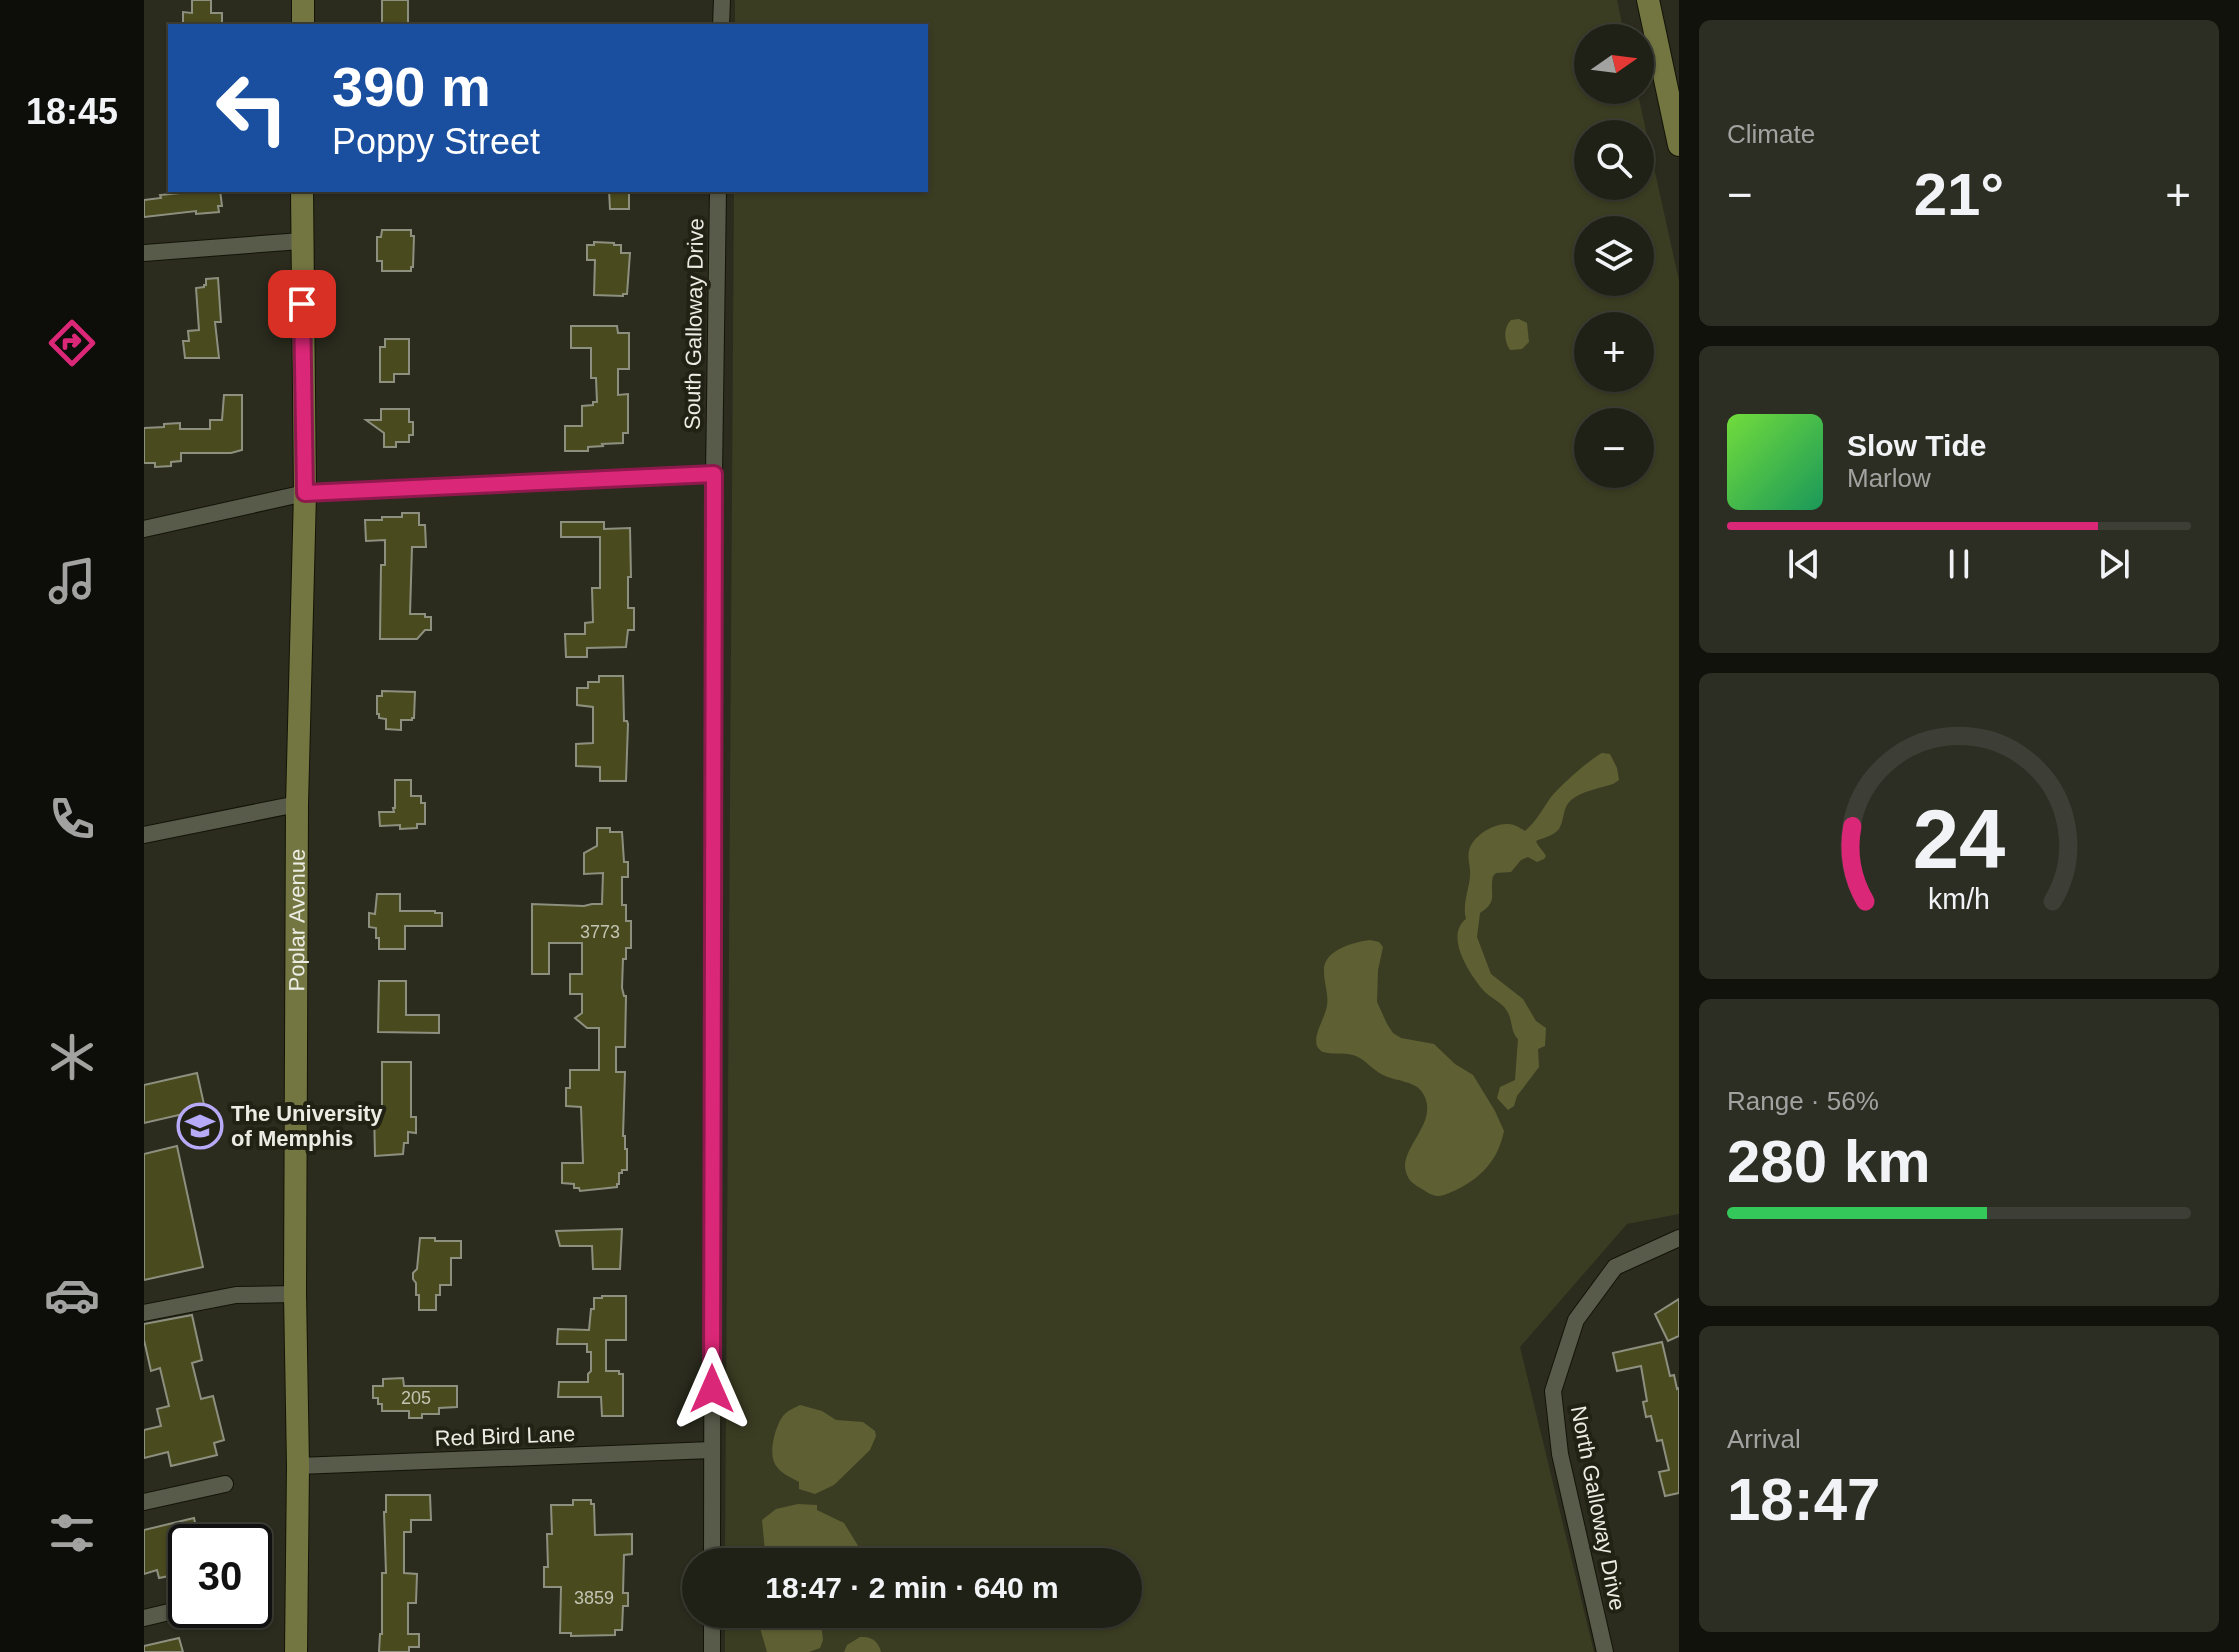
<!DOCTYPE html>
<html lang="en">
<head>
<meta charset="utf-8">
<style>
	body { margin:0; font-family:Arial,sans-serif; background:#2d2e23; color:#f1f3f6; height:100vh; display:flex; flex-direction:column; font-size:30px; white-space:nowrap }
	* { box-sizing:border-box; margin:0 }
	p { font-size:26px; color:#a2a3a1 }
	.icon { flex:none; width:44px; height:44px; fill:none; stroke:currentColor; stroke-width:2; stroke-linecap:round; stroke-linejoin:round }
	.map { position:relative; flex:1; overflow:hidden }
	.side { display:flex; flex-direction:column; gap:20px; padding:20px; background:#12120c; width:560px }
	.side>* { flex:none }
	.banner { position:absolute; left:24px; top:24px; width:760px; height:168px; border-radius:0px; box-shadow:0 2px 6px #0004,0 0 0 2px #3d3e35; background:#1a4fa0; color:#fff; overflow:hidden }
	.needle { width:52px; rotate:76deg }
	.buttons { position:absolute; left:1430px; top:24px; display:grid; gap:16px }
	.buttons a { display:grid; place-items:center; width:80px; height:80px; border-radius:50%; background:#202116; box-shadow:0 2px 6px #0004,0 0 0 2px #3d3e35; font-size:40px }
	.speed { position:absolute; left:24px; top:1524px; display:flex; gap:16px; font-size:40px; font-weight:700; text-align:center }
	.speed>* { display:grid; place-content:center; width:104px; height:104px; border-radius:50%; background:#202116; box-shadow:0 2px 6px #0004,0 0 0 2px #3d3e35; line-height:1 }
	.speed .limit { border:4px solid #111; border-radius:12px; background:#fff; color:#111 }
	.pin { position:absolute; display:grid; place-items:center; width:68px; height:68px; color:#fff; margin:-34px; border-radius:16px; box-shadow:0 4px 12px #0006 }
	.me { position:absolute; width:88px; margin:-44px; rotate:0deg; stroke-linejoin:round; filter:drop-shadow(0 0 6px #0008) }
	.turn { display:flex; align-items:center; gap:28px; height:168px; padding:0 32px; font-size:36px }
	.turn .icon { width:104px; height:104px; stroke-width:2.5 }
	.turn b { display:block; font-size:56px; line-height:68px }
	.big { font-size:60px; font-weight:600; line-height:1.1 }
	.side .widget { flex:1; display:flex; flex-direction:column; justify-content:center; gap:12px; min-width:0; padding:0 28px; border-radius:12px; background:#2d2e23 }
	.side .dial { align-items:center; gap:0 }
	.dial svg { height:208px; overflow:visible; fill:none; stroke:#3d3e35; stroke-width:7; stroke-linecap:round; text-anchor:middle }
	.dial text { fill:#f1f3f6; stroke:none }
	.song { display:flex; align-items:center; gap:24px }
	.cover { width:96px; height:96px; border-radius:12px; background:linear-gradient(135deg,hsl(100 70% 55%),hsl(150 70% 35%)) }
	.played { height:8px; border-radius:4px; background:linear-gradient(90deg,#db2777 80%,#3d3e35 80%) }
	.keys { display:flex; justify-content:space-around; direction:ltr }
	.heat { display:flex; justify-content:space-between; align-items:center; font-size:44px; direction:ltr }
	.charge { height:12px; border-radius:6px; background:linear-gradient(90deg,#34c759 56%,#3d3e35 0) }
	.trip { position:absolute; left:538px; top:1548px; width:460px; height:80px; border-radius:40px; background:#202116; box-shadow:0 2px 6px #0004,0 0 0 2px #3d3e35; font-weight:600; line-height:80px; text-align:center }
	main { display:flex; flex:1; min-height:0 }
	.dock { display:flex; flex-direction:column; width:144px; justify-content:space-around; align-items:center; background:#0d0d09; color:#a2a3a1 }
	.dock .icon { width:56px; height:56px }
	.dock .active { color:#db2777 }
	.dock b { font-size:36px; color:#f1f3f6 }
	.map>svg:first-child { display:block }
	.green { fill:#3b3d22; fill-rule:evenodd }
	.water { fill:#5e6034 }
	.building { fill:#494a1e; stroke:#8e907f; stroke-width:2 }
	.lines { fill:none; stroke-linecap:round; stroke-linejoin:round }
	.minor-casing { stroke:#131407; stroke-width:18 }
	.major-casing { stroke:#131407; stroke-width:24 }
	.minor { stroke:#585a4a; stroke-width:16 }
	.major { stroke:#747642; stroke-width:22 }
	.route-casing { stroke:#8e194d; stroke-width:20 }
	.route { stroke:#db2777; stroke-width:14 }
	.labels { text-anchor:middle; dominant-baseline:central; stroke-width:8; stroke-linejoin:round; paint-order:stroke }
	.number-label { font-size:18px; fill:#c2c4b2 }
	.street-label { font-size:22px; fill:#ebece3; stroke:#212214 }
	.poi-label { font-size:22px; font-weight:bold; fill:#ebece3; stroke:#212214; text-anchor:start }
</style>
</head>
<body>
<main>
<nav class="dock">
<b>18:45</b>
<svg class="icon active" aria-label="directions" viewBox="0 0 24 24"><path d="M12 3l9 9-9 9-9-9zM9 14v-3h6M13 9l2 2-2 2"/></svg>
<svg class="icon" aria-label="music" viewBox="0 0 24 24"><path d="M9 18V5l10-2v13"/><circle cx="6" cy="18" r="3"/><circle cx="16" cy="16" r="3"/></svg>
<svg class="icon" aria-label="phone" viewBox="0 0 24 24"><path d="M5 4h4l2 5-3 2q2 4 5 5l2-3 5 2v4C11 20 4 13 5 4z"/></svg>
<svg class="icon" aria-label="climate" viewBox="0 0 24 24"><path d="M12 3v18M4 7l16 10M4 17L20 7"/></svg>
<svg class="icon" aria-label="car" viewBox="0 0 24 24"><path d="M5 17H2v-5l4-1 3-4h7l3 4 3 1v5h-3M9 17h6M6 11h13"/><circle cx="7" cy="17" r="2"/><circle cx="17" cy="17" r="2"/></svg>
<svg class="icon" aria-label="filters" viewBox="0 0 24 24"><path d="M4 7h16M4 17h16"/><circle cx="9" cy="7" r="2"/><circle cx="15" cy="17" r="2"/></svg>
</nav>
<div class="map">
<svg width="1535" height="1652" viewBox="0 0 1535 1652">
	<rect width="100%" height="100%" fill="#2b2c1e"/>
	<path class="green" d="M591 0H1473L1481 38H1444V90H1493L1535 281V1214L1483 1224 1376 1347 1450 1652H581V1614H984V1562H581L590 190H782V26H591ZM1444 134H1496V186H1444ZM1444 230H1496V282H1444ZM1444 326H1496V378H1444ZM1444 422H1496V474H1444Z"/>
	<g class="water">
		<path d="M1375 319 1383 323 1385 342 1378 349 1366 350C1360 341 1359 328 1367 320Z"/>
		<path d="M1458 753 1466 754 1473 768 1475 780 1469 784C1456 788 1438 791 1427 800 1418 808 1421 819 1415 829 1411 835 1399 838 1392 841 1394 847 1399 850 1402 856L1400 859 1393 862 1384 857 1377 860 1367 872 1352 873 1349 876C1345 894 1355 901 1336 913L1333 937 1347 974 1379 999 1392 1021 1402 1028 1401 1046 1394 1049 1395 1067 1373 1096 1370 1106 1364 1110 1353 1098 1356 1087 1371 1080 1374 1039C1366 1031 1369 1020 1363 1011 1358 1002 1346 998 1339 990 1326 974 1300 936 1322 919 1318 905 1325 890 1326 876 1327 867 1323 859 1325 851 1328 836 1350 823 1364 824 1371 824 1376 828 1381 831 1392 821 1397 812 1405 800 1412 789 1446 759 1458 753Z"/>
		<path d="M1226 940 1235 942 1239 947 1234 970 1233 1002 1243 1024 1249 1033 1257 1038 1290 1044 1311 1064 1329 1075 1351 1111 1360 1131C1354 1160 1338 1177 1312 1190 1304 1193 1297 1198 1289 1195 1285 1194 1282 1191 1278 1189 1270 1184 1265 1182 1262 1172 1254 1148 1298 1121 1278 1092 1271 1081 1251 1081 1239 1075 1228 1070 1222 1059 1209 1055 1200 1052 1188 1055 1179 1052 1164 1045 1178 1023 1181 1013 1187 998 1180 986 1180 971 1179 950 1210 942 1226 940Z"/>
		<path d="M656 1405 678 1411 692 1420 719 1422 731 1431 732 1436 726 1450 690 1485 671 1494 655 1489V1482C648 1478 638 1474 633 1467 623 1455 631 1427 639 1416 643 1411 650 1408 656 1405Z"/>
		<path d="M654 1504 673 1505V1510L700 1523 724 1562H622L618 1520 632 1509Z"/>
		<path d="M612 1614H676L679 1640 676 1648 665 1652H623Z"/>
		<path d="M716 1637C728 1636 734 1641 737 1652H700L703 1645Z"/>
	</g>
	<g class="building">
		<path d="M48 0H67V13H78V26H39V12L48 13Z"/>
		<rect x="238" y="0" width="26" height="26"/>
		<path d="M46 190H76L78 206H74L75 212 52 214V211L0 217V200L17 198 16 195 46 192Z"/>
		<path d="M465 190H485V209H466Z"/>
		<path d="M238 230H267V236H270L269 267H267V271H238V261H233V237H237Z"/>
		<path d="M450 242 470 243V245H477V253H486L483 294H479V296L450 295 451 260H443V245H450Z"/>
		<path d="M74 278 77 322H71L75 358H41L39 341H45L44 331 55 330 52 288 60 287V285H62V279Z"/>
		<path d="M427 326H473L474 333H485V369H474V395L484 394V433H479V443L458 444 459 446 444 447V451H421V426H438V406L449 405V402H453L452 378H447V348H427Z"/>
		<path d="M241 339H265V374H250V382H236V347H241Z"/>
		<path d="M80 395H98V450L87 453H37V461L27 462V466L11 467V463H0V428L20 427V424L36 423V429H66V420H78Z"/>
		<path d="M237 409H265V422H269V435H265V442H252V447H240V433L222 420H237Z"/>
		<path d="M258 513H275V525H281L282 547H268L266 614H281V617H287V630H281L273 639H236L237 565H241V540L222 541 221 520H238V517H258Z"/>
		<path d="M417 522H460V529L486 528 487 577H484V608H490V630H484L482 647 443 648V657H422L421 634H441V623L449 622 448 588H456V537H417Z"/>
		<path d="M455 676H479L480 721H483L484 724 482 781H456V767L432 766V744L449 743V707L433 705V688H444V682H455Z"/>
		<path d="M238 691 271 692 270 718H268V720H257V730L242 729V719L235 718V714H233V696H238Z"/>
		<path d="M251 780H267V796H277V803H281V824H273V828L256 829V825L236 826 235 812H250L249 808H251Z"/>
		<path d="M453 828H466V832H478L480 862H484V877H478V905H482V921H487V948H482V959H479L478 988 480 996H482L481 1047H472V1072H481L479 1136H481V1149H483V1170H478V1173H475V1184H473V1187L436 1191 435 1188H430V1184L418 1183V1163H439L437 1107 422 1106V1088H426V1070H455V1028H443L431 1018 438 1013V994H426V974H438V943H405V974H388V904L440 906 448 904H458L459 873 440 874V853L453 846Z"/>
		<path d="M233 894H256V911H291V913H298V926H261V949H235V938H232V928L225 927V913L231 914Z"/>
		<path d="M235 981H262V1015H295V1033L234 1032Z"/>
		<path d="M238 1062H267V1117H272V1133L264 1132V1143H260L259 1154 231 1156 230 1110H238Z"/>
		<path d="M53 1073 61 1109 0 1123V1085Z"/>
		<path d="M33 1146 59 1267 0 1280V1154Z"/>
		<path d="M478 1229 476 1269H449L448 1246H416L412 1231Z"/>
		<path d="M276 1238H291V1241H317V1258H307V1285H296V1295H292V1310H275V1295H272V1283L269 1279V1273L273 1269Z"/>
		<path d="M458 1296H482V1340H462V1371H475V1374H479V1416H458L457 1397H414L415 1382H444V1374L447 1371V1352H443V1344H413L414 1329 445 1330 447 1309H450V1298H458Z"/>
		<path d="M1535 1299V1336L1524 1341 1511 1314Z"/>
		<path d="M48 1315 58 1360 48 1363 57 1399 69 1396 80 1440 70 1443 73 1455 27 1466 24 1452 0 1458V1430L17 1426 13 1409 25 1406 16 1368 7 1371 0 1340V1324Z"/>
		<path d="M1518 1342 1526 1376 1530 1375 1533 1389 1535 1388V1493L1521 1496 1515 1472 1525 1470 1518 1440 1513 1441 1507 1416 1502 1417 1499 1402 1503 1401 1497 1366 1473 1371 1469 1353Z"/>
		<path d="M259 1378 260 1386H313V1407L295 1408V1414H278V1418H265V1411H238V1404H234V1398H229V1386H239V1379Z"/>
		<path d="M242 1495H286L287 1520H267V1532H260V1573L273 1574 272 1603H264V1634H275V1647H265V1652H235L236 1634H238V1573H242L240 1512H242Z"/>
		<path d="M429 1500H447V1504H450L451 1535 488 1534V1554L480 1555 479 1593H484V1606H479L478 1630H471V1635L427 1636V1633H416L417 1587H400V1567H404L403 1534H408L407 1505H429Z"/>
		<path d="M50 1518 55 1540 42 1542V1597L36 1598 30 1575 15 1578 13 1570 0 1574V1530Z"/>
		<path d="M35 1638 39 1652H0V1646Z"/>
	</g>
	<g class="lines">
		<g class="minor-casing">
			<g id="minor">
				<path d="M577 26 578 0"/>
				<path d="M0 253 157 241"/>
				<path d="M0 529 161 493 570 474"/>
				<path d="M0 835 153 804"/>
				<path d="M0 1313 92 1295 151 1294"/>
				<path d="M154 1466 568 1450"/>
				<path d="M0 1502 81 1484"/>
				<path d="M568 1562 570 474 574 190"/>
				<path d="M0 1618 42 1608"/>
				<path d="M568 1652V1614"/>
				<path d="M1461 1652 1416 1454 1409 1391 1432 1320 1471 1267 1535 1238"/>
			</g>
		</g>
		<g class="major-casing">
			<g id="major">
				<path d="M1504 0 1535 145"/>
				<path d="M159 26V0"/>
				<path id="s1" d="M152 1652 154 1466 151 1294 153 804 161 493 158 190"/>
			</g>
		</g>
		<use href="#minor" class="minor"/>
		<use href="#major" class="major"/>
	</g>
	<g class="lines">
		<g class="route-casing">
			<path id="route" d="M158 304 161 493 570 474 568 1389"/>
		</g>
		<use href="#route" class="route"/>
	</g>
	<defs>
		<g id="university-ring" transform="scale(2.3)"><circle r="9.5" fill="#212214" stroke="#b7abf8" stroke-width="1.5"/><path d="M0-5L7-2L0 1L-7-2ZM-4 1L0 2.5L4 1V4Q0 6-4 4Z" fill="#b7abf8"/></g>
	</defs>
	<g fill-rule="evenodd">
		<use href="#university-ring" x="56" y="1126"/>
	</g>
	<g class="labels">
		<g class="number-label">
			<text x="456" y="932">3773</text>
			<text x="272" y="1398">205</text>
			<text x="450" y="1598">3859</text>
		</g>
		<g class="street-label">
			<text transform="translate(550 324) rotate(-89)">South Galloway Drive</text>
			<text stroke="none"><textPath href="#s1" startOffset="732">Poplar Avenue</textPath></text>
			<text transform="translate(361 1436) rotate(-2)">Red Bird Lane</text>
			<text transform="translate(1454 1508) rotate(79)">North Galloway Drive</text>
		</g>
		<g class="poi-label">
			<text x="87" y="1113">The University<tspan x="87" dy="25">of Memphis</tspan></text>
		</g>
	</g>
</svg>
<div class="buttons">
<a><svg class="needle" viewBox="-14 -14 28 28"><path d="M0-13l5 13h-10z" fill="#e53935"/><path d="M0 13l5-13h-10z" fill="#a2a3a1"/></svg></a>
<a><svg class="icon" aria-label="search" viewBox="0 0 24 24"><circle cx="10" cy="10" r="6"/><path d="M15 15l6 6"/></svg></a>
<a><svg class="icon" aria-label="layers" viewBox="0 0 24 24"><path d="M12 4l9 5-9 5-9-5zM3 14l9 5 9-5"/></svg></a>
<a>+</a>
<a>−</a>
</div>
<div class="speed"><div class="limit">30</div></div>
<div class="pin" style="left:158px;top:304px;background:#d93025"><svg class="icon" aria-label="arrive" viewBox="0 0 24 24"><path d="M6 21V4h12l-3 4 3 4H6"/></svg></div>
<svg class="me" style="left:568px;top:1389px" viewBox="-20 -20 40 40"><path d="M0-17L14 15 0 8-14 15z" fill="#db2777" stroke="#fff" stroke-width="4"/></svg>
<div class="trip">18:47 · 2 min · 640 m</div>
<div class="banner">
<div class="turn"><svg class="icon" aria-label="left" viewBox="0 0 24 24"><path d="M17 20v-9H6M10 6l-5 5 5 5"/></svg><div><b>390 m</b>Poppy Street</div></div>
</div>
</div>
<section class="side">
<div class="widget"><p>Climate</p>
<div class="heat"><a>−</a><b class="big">21°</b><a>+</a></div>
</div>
<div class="widget">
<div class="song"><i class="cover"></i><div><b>Slow Tide</b><p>Marlow</p></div></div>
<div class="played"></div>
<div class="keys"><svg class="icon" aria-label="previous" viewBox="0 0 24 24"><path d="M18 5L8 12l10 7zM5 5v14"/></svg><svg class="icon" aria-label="pause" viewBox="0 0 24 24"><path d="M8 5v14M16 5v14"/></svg><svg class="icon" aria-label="next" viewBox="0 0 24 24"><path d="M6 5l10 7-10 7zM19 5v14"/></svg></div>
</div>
<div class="widget dial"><svg viewBox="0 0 100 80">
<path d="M14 69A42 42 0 1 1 86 69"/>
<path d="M14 69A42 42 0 0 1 9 40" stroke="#db2777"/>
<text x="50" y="56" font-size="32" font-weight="700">24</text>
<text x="50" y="72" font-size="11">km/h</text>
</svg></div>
<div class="widget"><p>Range · 56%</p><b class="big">280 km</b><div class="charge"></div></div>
<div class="widget"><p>Arrival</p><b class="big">18:47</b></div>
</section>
</main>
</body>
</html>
